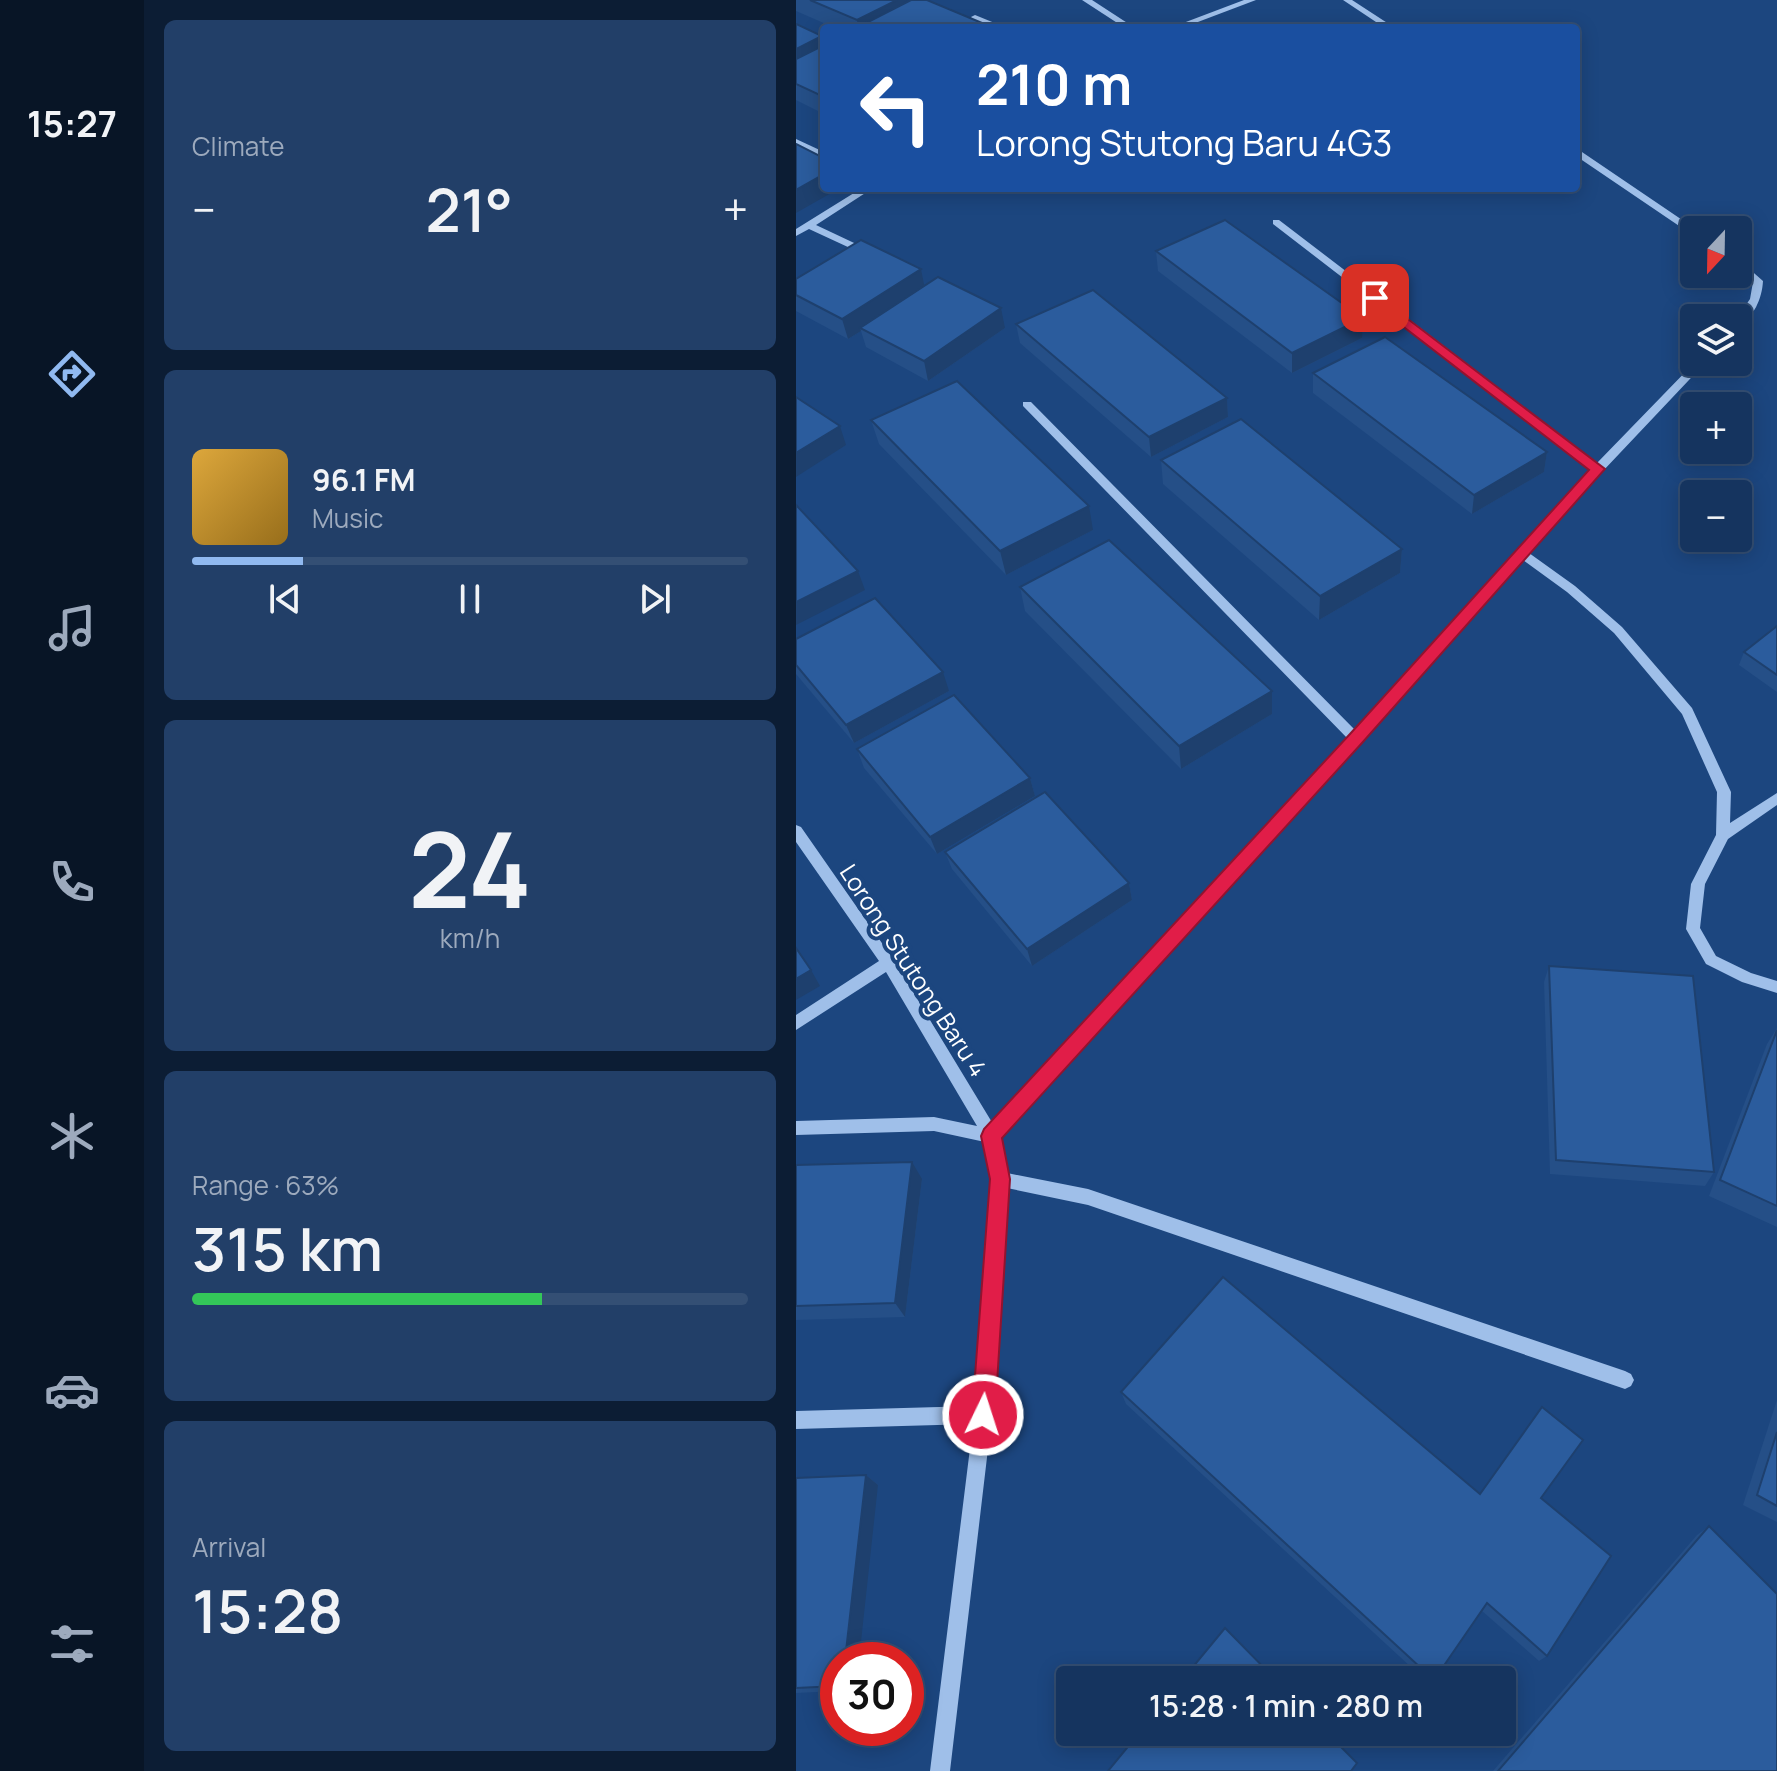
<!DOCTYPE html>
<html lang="en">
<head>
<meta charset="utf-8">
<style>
	body { margin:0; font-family:Manrope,sans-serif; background:#223f68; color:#f1f3f6; height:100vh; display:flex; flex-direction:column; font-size:30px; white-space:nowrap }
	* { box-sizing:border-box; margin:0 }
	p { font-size:26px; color:#9daabd }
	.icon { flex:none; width:44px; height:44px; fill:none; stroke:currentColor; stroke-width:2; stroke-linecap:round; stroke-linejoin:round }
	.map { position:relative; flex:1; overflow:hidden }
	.panel { display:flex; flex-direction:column; gap:20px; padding:20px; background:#0c1d34; width:652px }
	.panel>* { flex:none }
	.banner { position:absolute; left:24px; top:24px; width:760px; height:168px; border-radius:8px; box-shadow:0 4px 20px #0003,0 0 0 2px #344f74; background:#1a4fa0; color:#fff; overflow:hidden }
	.needle { width:52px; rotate:202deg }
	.buttons { position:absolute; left:884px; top:216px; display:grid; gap:16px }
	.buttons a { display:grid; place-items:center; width:72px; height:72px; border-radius:8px; background:#15345f; box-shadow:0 4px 20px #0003,0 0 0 2px #344f74; font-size:40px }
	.speed { position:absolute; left:24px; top:1642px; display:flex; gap:16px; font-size:40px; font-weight:700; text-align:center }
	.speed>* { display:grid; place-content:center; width:104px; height:104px; border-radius:50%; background:#15345f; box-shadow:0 4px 20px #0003,0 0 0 2px #344f74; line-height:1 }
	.speed .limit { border:12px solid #d22; background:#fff; color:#111 }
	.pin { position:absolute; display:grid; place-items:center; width:68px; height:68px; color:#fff; margin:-34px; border-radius:16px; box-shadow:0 4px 12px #0006 }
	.me { position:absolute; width:88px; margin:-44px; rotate:4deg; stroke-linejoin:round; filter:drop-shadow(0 0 6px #0008) }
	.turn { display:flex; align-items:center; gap:28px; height:168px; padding:0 24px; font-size:36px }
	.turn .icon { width:104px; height:104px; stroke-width:2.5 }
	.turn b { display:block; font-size:56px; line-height:68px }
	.big { font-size:60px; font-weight:600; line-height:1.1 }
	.panel .tile { flex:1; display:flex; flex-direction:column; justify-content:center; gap:12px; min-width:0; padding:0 28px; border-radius:12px; background:#223f68 }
	.panel .dial { align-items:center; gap:0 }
	.dial b { font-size:104px; line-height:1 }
	.song { display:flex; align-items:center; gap:24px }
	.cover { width:96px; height:96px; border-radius:12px; background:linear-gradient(135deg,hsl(40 70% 55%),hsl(40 70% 35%)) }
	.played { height:8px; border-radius:4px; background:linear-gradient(90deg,#90b9f0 20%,#344f74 20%) }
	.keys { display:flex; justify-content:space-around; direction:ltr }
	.heat { display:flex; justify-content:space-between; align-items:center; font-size:44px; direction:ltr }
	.charge { height:12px; border-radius:6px; background:linear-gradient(90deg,#34c759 63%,#344f74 0) }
	.trip { position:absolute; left:260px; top:1666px; width:460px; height:80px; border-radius:8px; background:#15345f; box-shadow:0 4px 20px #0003,0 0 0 2px #344f74; font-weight:600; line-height:80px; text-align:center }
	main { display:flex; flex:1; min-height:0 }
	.tabs { display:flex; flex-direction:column; width:144px; justify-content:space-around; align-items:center; background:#081526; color:#9daabd }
	.tabs .icon { width:56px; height:56px }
	.tabs .active { color:#90b9f0 }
	.tabs b { font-size:36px; color:#f1f3f6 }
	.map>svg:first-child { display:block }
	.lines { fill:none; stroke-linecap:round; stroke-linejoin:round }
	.minor { fill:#9fbfe9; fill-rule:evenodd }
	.wall { fill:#254f87 }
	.shaded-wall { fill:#1e406e }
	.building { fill:#2b5c9d; stroke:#1e406e; stroke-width:2 }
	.route { fill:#e11d48; stroke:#92132f; stroke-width:2 }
	.labels { text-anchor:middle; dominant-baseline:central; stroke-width:8; stroke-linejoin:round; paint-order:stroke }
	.street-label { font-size:24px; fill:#fff; stroke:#1c467f }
</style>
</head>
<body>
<main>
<nav class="tabs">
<b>15:27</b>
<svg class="icon active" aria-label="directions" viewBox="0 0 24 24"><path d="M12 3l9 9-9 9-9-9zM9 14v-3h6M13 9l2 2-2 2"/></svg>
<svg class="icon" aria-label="music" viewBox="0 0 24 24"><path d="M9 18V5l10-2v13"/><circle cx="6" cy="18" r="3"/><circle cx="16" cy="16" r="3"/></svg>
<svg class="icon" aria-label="phone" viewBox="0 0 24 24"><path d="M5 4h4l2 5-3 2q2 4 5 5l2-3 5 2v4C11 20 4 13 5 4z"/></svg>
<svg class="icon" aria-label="climate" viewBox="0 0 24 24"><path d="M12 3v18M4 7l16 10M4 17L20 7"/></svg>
<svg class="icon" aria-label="car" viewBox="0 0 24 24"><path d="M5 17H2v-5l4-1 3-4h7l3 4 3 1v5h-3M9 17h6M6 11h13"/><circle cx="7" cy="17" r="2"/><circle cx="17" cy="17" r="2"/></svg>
<svg class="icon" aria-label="filters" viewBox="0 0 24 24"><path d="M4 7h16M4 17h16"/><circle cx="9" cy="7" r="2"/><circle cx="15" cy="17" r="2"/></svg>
</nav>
<section class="panel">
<div class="tile"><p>Climate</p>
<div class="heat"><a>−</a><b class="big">21°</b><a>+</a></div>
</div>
<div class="tile">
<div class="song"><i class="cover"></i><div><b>96.1 FM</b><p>Music</p></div></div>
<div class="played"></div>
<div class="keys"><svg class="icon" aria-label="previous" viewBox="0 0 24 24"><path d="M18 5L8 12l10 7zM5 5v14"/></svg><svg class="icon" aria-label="pause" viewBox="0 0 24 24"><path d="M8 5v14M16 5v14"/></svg><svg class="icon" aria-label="next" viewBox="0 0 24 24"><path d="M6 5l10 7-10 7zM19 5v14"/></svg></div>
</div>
<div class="tile dial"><b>24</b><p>km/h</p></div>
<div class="tile"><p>Range · 63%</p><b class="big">315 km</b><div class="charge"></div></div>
<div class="tile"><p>Arrival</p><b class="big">15:28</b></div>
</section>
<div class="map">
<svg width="981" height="1771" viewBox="0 0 981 1771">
	<rect width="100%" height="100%" fill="#1c467f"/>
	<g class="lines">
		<g class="minor">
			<path d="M286 0H296L339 28H329Z"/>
			<path d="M448 0H460L386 28H374Z"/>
			<path d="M547 0H556L599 28H589Z"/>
			<path d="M179 15 206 26 207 28H196L176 19 175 17Z"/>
			<path d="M0 139 28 152V158L0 145Z"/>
			<path d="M780 149 783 150 901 230H898V235L895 234 780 156Z"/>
			<path d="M66 188H77L20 225 73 250V254H67L13 229 0 236V229Z"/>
			<path d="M477 220H483L801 463 899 362H910L806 472 733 553 779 586 826 627 896 708 935 792 934 823 981 793V805L932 839 909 884 904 928 920 956 955 973 981 981V993L946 982 910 964 890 929 895 884 920 835 921 792 886 714 818 633 771 592 727 560 565 743 204 1138 211 1173 292 1189 829 1371 835 1374 838 1380 835 1386 829 1389 292 1205 211 1188 196 1415 154 1771H134L177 1424 0 1429V1411L179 1406 196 1179 189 1142 138 1131 0 1135V1121L138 1117 181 1126 90 972 0 1030V1015L83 961 0 842V825L5 827 97 959 197 1124 552 739 227 406V402H235L560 731 795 469 477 224Z"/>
			<path d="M942 259 967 281C966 299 958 317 942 326L941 318 954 299 957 282 942 267Z"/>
		</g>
	</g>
	<g class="wall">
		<path d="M0 0H131L198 28H39L0 11Z"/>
		<path d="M0 24 26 36 28 42V114L0 100Z"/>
		<path d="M360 251 566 338 496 373 362 271Z"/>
		<path d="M0 279 129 286 209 328 132 381 70 347 65 331 52 339 0 311Z"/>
		<path d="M220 324 431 398 432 417 355 457 224 343Z"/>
		<path d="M517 373 751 452 748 472 676 514 517 393Z"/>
		<path d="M75 420 297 530 210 575 83 444Z"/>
		<path d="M365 460 606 549 604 573 523 620 367 484Z"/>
		<path d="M224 587 476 691V714L385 769 229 611Z"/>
		<path d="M981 626V692L943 665 948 652Z"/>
		<path d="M0 639 153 691 58 743 0 674Z"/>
		<path d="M61 749 234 778 239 796 141 854 68 768Z"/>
		<path d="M149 852 333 883 336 900 236 966 156 869Z"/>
		<path d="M753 966 918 1172 909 1186 754 1174 748 982Z"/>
		<path d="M981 1028V1227L913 1196 971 1044Z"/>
		<path d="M0 1165 126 1179 109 1317 0 1320Z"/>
		<path d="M325 1392 684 1494 745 1498 751 1656 743 1661 686 1611 638 1680H629L330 1404Z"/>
		<path d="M981 1400V1522L947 1505Z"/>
		<path d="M70 1475 82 1485 42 1660V1691L0 1693V1478Z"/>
		<path d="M913 1526 981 1771H697L901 1535Z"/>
	</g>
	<g class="shaded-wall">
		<path d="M101 0H116L68 24 69 28H62L61 20Z"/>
		<path d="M26 36 28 42V57L0 71V49Z"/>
		<path d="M28 174V188H44L0 213V190Z"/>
		<path d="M125 269 129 289 64 328 65 331 52 339 46 319Z"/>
		<path d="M205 308 209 328 132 381 128 361Z"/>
		<path d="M567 318 566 338 496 373V353Z"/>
		<path d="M431 398 432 417 355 457 353 437Z"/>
		<path d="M44 426 50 445 0 477V453Z"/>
		<path d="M751 452 748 472 676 514 678 495Z"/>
		<path d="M293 506 297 530 210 575 204 551Z"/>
		<path d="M606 549 604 573 523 620 524 596Z"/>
		<path d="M62 571 69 590 0 625V602Z"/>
		<path d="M147 672 153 691 58 743 50 725Z"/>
		<path d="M476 691V714L385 769 383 746Z"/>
		<path d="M234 778 239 796 141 854 134 837Z"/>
		<path d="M333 883 336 900 236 966 231 949Z"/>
		<path d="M15 970 24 986 0 1000V979Z"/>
		<path d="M116 1162 126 1179 109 1317 99 1303Z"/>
		<path d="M70 1475 82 1485 63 1660H49Z"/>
	</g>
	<g class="building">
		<path d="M14 0H101L61 20Z"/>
		<path d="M115 0H131L198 28H78L68 24Z"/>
		<path d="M0 24 26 36 0 49Z"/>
		<path d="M28 45V97L0 84V59Z"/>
		<path d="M0 144 28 158V174L0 190Z"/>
		<path d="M429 220 567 318 496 353 360 251Z"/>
		<path d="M65 240 125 269 46 319 0 295V279Z"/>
		<path d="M142 277 205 308 128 361 64 328Z"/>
		<path d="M297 290 431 398 353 437 220 324Z"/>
		<path d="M589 337 751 452 678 495 517 373Z"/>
		<path d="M161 381 293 506 204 551 75 420Z"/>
		<path d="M0 397 44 426 0 453Z"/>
		<path d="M445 419 606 549 524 596 365 460Z"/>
		<path d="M0 505 62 571 0 602Z"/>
		<path d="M313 540 476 691 383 746 224 587Z"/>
		<path d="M79 598 147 672 50 725 0 665V639Z"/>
		<path d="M981 626V675L948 652Z"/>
		<path d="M158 695 234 778 134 837 61 749Z"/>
		<path d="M249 792 333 883 231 949 149 852Z"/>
		<path d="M0 948 15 970 0 979Z"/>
		<path d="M753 966 897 976 918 1172 760 1160Z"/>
		<path d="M981 1030V1206L924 1180Z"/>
		<path d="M116 1162 99 1303 0 1306V1165Z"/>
		<path d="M427 1277 684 1494 746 1407 787 1440 745 1498 815 1556 751 1656 691 1603 638 1680 325 1392Z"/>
		<path d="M981 1432V1506L961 1495Z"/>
		<path d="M70 1475 49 1660H42V1686L0 1688V1478Z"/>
		<path d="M913 1526 981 1594V1771H702Z"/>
		<path d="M429 1628 480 1680H386Z"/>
		<path d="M344 1732H530L561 1763 555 1771H312Z"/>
	</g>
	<path class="route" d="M579 294 809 469 566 743 206 1138 214 1179 199 1415 195 1423 187 1427 179 1423 176 1415 194 1179 185 1136 188 1129 554 734 793 470 574 301 572 298Z"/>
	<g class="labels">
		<g class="street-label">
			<text transform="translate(118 970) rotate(57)">Lorong Stutong Baru 4</text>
		</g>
	</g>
</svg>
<div class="buttons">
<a><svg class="needle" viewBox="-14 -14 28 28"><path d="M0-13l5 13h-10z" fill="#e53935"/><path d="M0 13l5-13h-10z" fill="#9daabd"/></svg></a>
<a><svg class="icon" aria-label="layers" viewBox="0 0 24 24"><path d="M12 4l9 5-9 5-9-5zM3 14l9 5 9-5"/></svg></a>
<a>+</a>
<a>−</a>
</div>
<div class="speed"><div class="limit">30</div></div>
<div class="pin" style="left:579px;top:298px;background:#d93025"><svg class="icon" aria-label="arrive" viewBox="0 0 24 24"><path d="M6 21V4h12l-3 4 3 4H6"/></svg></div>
<svg class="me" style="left:187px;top:1415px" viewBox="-20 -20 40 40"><circle r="17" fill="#e11d48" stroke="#fff" stroke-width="3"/><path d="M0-11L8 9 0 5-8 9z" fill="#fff"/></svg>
<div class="trip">15:28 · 1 min · 280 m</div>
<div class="banner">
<div class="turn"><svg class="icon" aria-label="left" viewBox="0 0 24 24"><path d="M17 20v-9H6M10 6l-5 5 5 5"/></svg><div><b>210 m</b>Lorong Stutong Baru 4G3</div></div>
</div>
</div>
</main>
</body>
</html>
